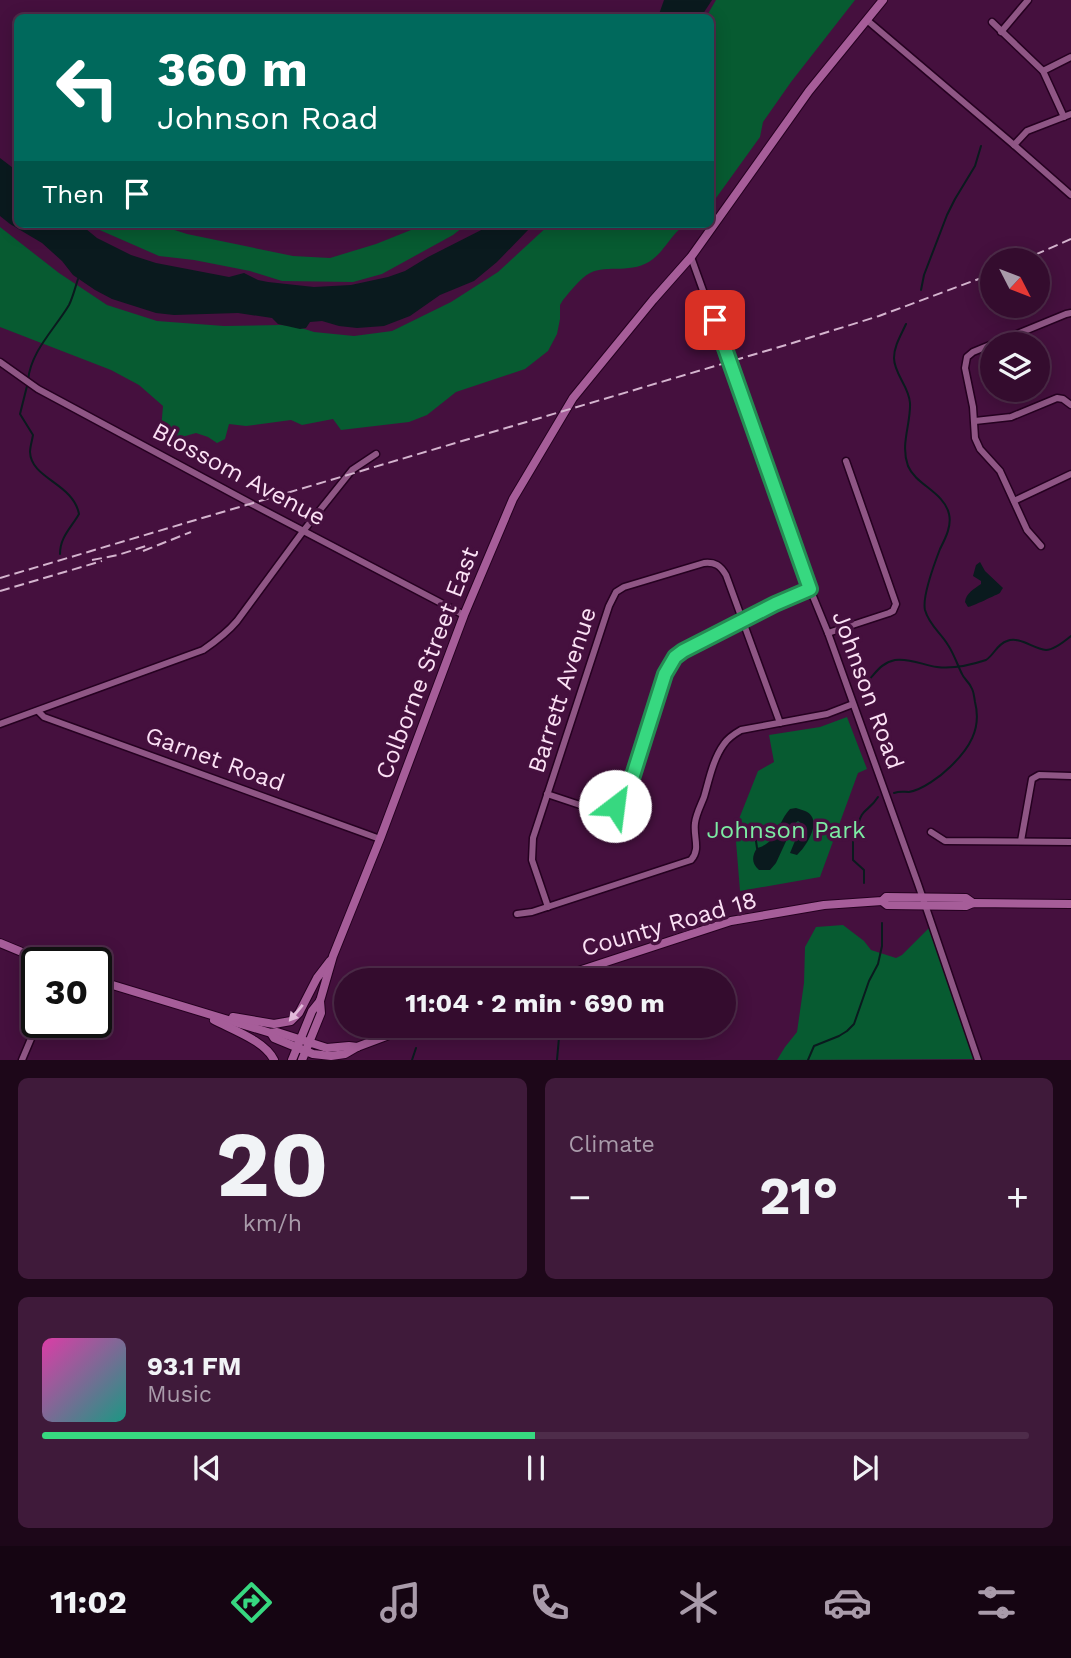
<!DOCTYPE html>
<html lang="en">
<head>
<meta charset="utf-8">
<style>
	body { margin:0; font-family:"Work Sans",sans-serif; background:#3f1a3a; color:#f1f3f6; height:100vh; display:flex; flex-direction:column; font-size:26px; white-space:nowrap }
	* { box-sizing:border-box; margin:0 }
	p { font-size:23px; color:#a99baa }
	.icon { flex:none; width:38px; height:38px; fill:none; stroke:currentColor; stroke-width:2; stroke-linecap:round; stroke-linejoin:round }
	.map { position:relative; height:1060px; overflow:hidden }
	.panel { display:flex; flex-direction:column; gap:18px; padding:18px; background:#1d0719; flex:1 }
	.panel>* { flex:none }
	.guide { position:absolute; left:14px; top:14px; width:700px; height:214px; border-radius:10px; box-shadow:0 4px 18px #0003,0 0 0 2px #4e2c4a; background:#00695c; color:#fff; overflow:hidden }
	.needle { width:46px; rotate:132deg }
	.controls { position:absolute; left:980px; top:248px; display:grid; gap:14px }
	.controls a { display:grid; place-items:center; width:70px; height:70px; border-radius:50%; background:#340c2e; box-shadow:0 4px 18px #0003,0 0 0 2px #4e2c4a; font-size:35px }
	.speed { position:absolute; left:21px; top:947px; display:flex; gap:14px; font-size:35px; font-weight:700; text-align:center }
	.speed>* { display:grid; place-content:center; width:91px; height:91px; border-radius:50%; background:#340c2e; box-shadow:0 4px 18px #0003,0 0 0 2px #4e2c4a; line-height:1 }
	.speed .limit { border:4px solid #111; border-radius:10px; background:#fff; color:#111 }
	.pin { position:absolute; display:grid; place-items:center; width:60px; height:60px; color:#fff; margin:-30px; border-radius:14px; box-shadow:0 4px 10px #0006 }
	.me { position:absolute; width:77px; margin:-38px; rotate:30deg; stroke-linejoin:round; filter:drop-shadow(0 0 5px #0008) }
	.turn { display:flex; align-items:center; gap:24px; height:147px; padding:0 28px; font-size:32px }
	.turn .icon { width:91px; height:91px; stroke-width:2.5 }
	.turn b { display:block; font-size:49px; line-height:60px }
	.then { display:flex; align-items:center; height:66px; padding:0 28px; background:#0003; gap:14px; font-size:26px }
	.big { font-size:52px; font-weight:700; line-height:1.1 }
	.panel .tile { flex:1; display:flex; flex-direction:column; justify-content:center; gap:10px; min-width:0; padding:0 24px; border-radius:10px; background:#3f1a3a }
	.panel .dial { align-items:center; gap:0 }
	.dial b { font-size:91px; line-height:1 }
	.song { display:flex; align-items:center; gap:21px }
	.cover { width:84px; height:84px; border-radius:10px; background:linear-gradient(135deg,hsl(320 70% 55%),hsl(170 70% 35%)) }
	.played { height:7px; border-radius:4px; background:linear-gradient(90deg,#37d880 50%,#4e2c4a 50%) }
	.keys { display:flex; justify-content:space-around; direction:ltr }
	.heat { display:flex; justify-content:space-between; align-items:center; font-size:38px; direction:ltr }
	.panel .tiles { flex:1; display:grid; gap:18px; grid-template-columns:1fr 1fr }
	.tile:last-child { grid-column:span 2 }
	.trip { position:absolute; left:334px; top:968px; width:402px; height:70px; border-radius:35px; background:#340c2e; box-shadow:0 4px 18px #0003,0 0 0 2px #4e2c4a; font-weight:700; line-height:70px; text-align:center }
	.dock { display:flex; height:112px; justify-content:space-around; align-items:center; background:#150512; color:#a99baa }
	.dock .icon { width:49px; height:49px }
	.dock .on { color:#37d880 }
	.dock b { font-size:32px; color:#f1f3f6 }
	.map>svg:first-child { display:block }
	.green { fill:#075b31 }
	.water { fill:#0a1a1e }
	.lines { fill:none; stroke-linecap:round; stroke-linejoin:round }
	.stream { stroke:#0a1a1e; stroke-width:2 }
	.minor-casing { stroke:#250120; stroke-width:9 }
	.major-casing { stroke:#250120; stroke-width:10 }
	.minor { stroke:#8f5685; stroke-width:6 }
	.major { stroke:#a65d99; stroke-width:8 }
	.rail { stroke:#d4b4ce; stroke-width:2; stroke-dasharray:10 5; stroke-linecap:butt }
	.oneway { fill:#e2b9d9 }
	.route-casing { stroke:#248c53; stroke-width:18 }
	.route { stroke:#37d880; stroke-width:12 }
	.labels { text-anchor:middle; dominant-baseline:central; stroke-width:7; stroke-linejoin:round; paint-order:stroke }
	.street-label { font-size:24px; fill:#fbe1f5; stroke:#45103e }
	.park-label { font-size:24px; fill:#7ceba3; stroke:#45103e }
</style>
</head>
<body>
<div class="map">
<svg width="1071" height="1060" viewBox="0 0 1071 1060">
	<rect width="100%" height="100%" fill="#45103e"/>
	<g class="green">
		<path d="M716 0H855L791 82 763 122 760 137 711 205 710 18 706 17Z"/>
		<path d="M86 224H156L187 234 293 256 330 258 376 244 426 224H467L453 235 382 274 353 282 282 281 250 271 194 260 159 256Z"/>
		<path d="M550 224H686C671 234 666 249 653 259 633 275 607 264 590 273 580 278 570 292 563 300L560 305V319L557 334 548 351 525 369 456 392 427 415 409 422 341 430 333 419 302 425 291 420 246 426 229 424 225 439 217 443 208 437 196 433 175 439 163 436 161 429 163 406 139 385 111 370 0 327V227L59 273 107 305 157 321 224 326 280 325 295 326 314 332 354 336 392 331 451 302 498 272Z"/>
		<path d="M847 717 867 769 858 773 820 877 740 891 735 829 758 771 774 762 769 735 820 727Z"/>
		<path d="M843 925 864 941 871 950 896 958 902 955 931 926 979 1059 777 1060 785 1047 797 1032 804 983 805 947 816 927Z"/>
	</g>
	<g class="water">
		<path d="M664 0H712L701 17H658Z"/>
		<path d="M0 158 17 171 18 224H80L97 238 131 255 156 263 229 277 244 273 258 280 268 282 314 287 351 285 388 277 405 271 428 257 493 224H537L529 229 497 262 474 281 440 295 410 316 384 326 357 328 339 326 322 321 310 322 306 328 300 329 278 324 272 318 238 313 174 315 156 313 112 299 95 290 73 275 62 261 42 243 10 224 0 216Z"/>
		<path d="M980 562 985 571 1003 588C1002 589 1001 591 1000 593 998 594 971 607 968 607L965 602C966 593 974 589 981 584V581L973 576 976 565Z"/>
		<path d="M796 808C802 810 809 811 812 817 818 828 805 848 797 855L790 853 802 824 798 821 794 824 776 863 770 870H759C751 863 752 856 757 848 778 843 777 823 790 809Z"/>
	</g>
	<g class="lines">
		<g class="stream">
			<path d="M921 290 924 275 947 215 955 199 975 166 981 146"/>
			<path d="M28 380C31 351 54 330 69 305 73 297 75 288 78 279"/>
			<path d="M27 386 20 414 33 435C32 441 30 447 30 452 31 479 73 483 79 514 71 528 60 537 60 554"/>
			<path d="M856 688C873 683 875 664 895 660 910 658 923 665 937 667 953 669 971 665 986 660 994 655 997 644 1007 641 1020 636 1033 649 1046 650 1054 650 1065 641 1071 636"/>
			<path d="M894 793C900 791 903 792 909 792 922 790 941 776 950 767 969 749 982 729 975 702 974 697 974 691 971 687 969 682 964 679 962 674 957 664 954 654 948 645 941 633 929 625 925 610 922 597 935 562 940 549 945 539 952 526 949 514 944 492 916 485 908 466 900 444 911 424 910 403 909 386 894 374 894 358 894 346 901 335 906 324"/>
			<path d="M754 827 757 848"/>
			<path d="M864 883V870L853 860V833L857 829C862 806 868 813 878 797"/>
			<path d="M412 1060 416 1048"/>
			<path d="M557 1060 560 1026"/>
			<path d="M808 1060 814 1046 839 1036 847 1031 854 1024 869 981 878 964 882 946V923"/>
		</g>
		<g class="minor-casing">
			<g id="minor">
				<path d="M868 21 1014 145 1071 195"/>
				<path d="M992 22 1043 71 1064 117"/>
				<path d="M1001 32 1028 0"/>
				<path d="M1043 71 1071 57"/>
				<path d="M1014 145 1027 131 1071 114"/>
				<path d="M691 257 810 589 828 633 918 884 978 1060"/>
				<path d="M0 362 38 389 252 504 464 615"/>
				<path d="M975 421 1011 417 1057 398 1063 399 1071 405"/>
				<path d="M1014 501 1071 474"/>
				<path d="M1041 546 1027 530 1000 471 980 449 975 438 973 407 965 368 967 357 973 352 1066 314 1071 313"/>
				<path d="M828 633 889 613 893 611 896 604 846 461"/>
				<path d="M38 711 44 717 380 839"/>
				<path d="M0 724 203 650C216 641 227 633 237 621L304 530 352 470 376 454"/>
				<path d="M547 794 595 810C612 809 621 803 629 788L665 674 675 657 683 651 775 604 810 589"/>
				<path d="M931 832 945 841 1071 842"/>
				<path d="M1021 841 1032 779 1039 775 1071 776"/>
				<path d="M548 907 532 860 533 838 609 606 616 592 624 587 704 563C715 562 720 565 726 575L780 723"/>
				<path d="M517 914 532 912 691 860C701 849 693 837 695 823 696 814 701 805 704 797 709 780 713 759 724 744 728 738 734 734 741 730L827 714 853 704"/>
				<path d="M22 1060 38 1022"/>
			</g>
		</g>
		<g class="major-casing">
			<g id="major">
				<path d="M882 901 887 905 966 906 973 903 1071 904"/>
				<path d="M0 943 46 962"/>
				<path d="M96 980 271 1033 277 1032 327 1048 349 1046 357 1047"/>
				<path d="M551 980 731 921 824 905 882 901 886 897 966 898 973 903"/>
				<path d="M233 1017 274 1024 291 1021 299 1013 317 978 330 961"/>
				<path d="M214 1020C233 1030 265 1041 274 1060"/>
				<path d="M271 1033 274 1038 313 1054 331 1056 345 1054 357 1047 413 1026"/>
				<path d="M292 1060 312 1011 320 1001 333 956 380 839 464 615 513 499 573 398 653 300 691 257 809 91 883 0"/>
				<path d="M302 1060 321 1013 320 1001"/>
			</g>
		</g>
		<use href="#minor" class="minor"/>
		<use href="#major" class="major"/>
		<g class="rail">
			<path d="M1021 261 1071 239"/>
			<path d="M143 551 191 532"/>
			<path d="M92 560 118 555 149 545"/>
			<path d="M0 578 786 345 879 316 992 274"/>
			<path d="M0 591 102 561"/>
		</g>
	</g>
	<defs><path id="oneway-solid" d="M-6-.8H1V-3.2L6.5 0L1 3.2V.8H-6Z" transform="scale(1.75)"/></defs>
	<use class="oneway" href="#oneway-solid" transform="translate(296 1013) rotate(130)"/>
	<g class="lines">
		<g class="route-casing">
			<path id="route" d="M615 806 623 799 629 788 665 674 675 657 683 651 775 604 810 589 715 320"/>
		</g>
		<use href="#route" class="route"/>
	</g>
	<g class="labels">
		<g class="street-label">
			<text transform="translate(239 474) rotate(28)">Blossom Avenue</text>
			<text transform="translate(427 663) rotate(-69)">Colborne Street East</text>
			<text transform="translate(562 690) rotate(-72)">Barrett Avenue</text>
			<text transform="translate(868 690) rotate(70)">Johnson Road</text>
			<text transform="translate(215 759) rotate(20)">Garnet Road</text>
			<text transform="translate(669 924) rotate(-16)">County Road 18</text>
		</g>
		<g class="park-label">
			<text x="786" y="830">Johnson Park</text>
		</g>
	</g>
</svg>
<div class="controls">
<a><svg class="needle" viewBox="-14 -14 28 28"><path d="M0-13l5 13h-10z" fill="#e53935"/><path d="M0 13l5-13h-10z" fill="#a99baa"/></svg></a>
<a><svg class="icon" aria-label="layers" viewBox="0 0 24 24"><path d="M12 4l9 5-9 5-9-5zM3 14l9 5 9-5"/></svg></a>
</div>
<div class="speed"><div class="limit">30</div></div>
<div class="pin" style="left:715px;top:320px;background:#d93025"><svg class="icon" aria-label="arrive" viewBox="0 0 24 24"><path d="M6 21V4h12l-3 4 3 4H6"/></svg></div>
<svg class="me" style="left:615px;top:806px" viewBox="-20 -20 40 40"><circle r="19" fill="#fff"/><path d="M0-13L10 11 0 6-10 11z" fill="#37d880"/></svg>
<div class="trip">11:04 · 2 min · 690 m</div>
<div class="guide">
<div class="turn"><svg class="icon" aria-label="left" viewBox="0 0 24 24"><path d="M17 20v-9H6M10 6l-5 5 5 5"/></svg><div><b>360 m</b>Johnson Road</div></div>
<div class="then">Then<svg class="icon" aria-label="arrive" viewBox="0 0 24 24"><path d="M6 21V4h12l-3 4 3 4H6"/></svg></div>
</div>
</div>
<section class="panel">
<div class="tiles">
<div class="tile dial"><b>20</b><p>km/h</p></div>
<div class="tile"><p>Climate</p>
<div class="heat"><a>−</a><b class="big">21°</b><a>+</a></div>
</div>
<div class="tile">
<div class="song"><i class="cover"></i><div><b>93.1 FM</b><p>Music</p></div></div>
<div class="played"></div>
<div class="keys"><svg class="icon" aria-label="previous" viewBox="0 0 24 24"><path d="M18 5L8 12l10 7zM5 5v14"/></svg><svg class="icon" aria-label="pause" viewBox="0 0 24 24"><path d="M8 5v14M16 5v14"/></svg><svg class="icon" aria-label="next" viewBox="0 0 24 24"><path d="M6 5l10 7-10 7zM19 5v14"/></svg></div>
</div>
</div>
</section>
<nav class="dock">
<b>11:02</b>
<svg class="icon on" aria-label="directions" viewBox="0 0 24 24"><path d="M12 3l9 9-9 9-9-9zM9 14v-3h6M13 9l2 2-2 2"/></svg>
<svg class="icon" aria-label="music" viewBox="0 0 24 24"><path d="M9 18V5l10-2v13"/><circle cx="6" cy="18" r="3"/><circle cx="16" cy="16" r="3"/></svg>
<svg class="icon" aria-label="phone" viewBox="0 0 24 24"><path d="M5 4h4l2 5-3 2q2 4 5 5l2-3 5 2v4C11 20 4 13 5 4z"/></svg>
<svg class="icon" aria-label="climate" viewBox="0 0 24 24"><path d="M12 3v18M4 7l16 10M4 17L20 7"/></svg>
<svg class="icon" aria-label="car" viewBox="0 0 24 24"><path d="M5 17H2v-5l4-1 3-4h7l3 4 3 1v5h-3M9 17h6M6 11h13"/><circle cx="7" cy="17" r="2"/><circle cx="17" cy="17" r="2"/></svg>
<svg class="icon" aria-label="filters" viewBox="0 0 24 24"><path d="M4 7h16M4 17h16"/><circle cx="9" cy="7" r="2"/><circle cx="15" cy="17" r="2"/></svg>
</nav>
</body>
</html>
